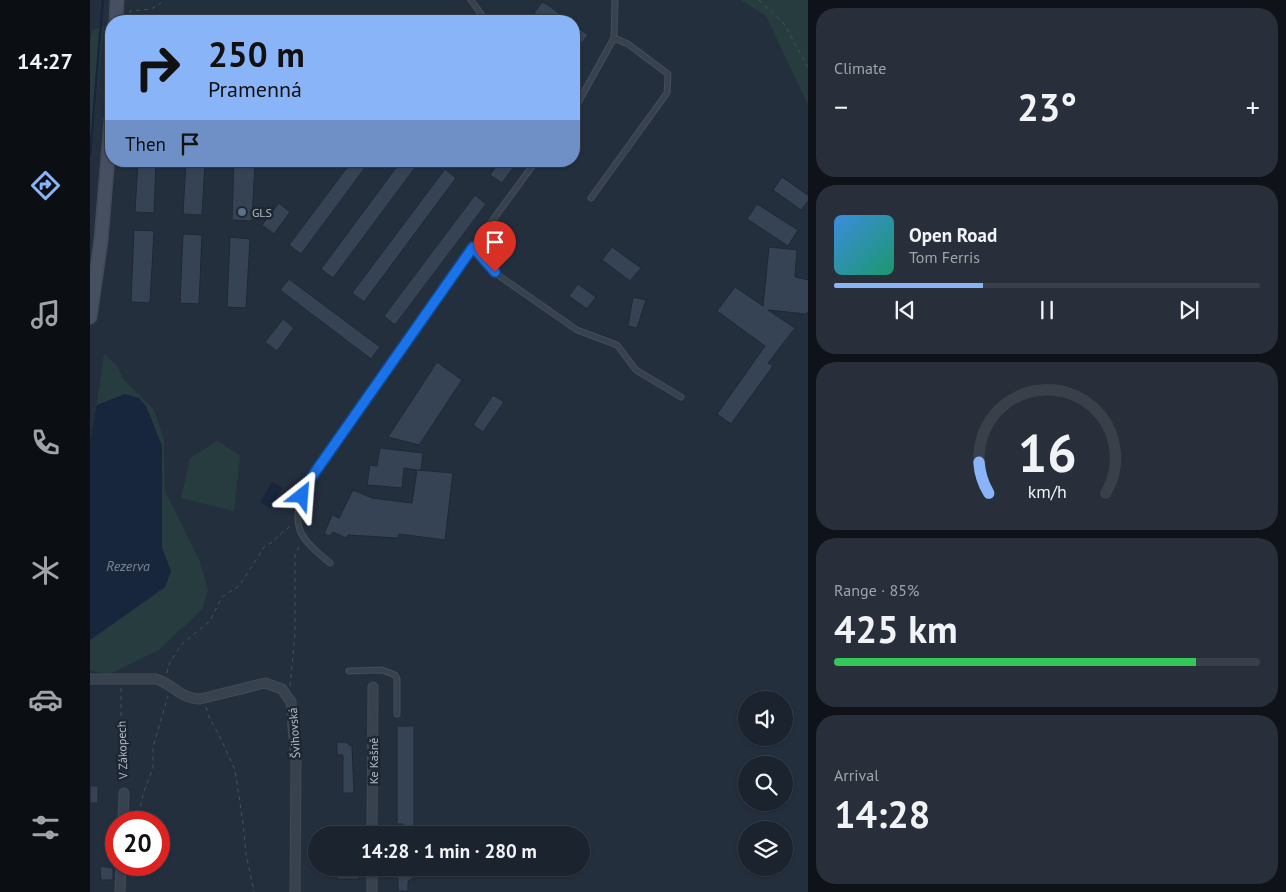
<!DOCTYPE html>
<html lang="en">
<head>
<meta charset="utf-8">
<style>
	body { margin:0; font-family:"PT Sans",sans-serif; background:#282f3a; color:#f1f3f6; height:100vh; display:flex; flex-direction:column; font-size:19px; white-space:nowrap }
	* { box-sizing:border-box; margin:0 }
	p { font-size:16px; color:#a0a4aa }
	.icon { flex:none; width:28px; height:28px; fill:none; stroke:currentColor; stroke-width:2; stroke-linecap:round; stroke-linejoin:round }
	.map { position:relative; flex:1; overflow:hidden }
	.sheet { display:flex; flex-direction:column; gap:8px; padding:8px; background:#0f1319; width:478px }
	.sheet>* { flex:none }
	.guide { position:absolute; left:15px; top:15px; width:475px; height:152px; border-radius:20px; box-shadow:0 1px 4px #0004,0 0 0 1px #39404a; background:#8ab4f8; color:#111; overflow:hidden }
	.controls { position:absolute; left:648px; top:691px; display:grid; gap:10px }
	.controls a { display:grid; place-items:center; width:55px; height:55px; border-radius:50%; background:#1b232e; box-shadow:0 1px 4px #0004,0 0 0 1px #39404a; font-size:25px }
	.speed { position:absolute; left:15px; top:811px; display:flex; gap:10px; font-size:25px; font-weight:700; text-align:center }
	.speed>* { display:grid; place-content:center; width:65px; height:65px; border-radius:50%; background:#1b232e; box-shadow:0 1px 4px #0004,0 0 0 1px #39404a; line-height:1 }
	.speed .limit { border:8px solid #d22; background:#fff; color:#111 }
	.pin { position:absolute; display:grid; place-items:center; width:42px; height:42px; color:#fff; margin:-51px -21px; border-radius:50% 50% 50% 0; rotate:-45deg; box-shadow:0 0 5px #0007 }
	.pin .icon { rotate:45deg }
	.me { position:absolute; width:55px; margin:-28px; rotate:28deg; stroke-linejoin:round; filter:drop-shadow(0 0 4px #0008) }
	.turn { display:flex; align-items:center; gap:18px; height:105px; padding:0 20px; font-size:22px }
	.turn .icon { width:65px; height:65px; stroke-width:2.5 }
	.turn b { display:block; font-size:35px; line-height:42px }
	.then { display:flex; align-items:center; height:48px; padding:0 20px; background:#0003; gap:10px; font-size:19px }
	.big { font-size:38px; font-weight:700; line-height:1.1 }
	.sheet .widget { flex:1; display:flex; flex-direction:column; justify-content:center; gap:8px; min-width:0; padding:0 18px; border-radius:20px; background:#282f3a }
	.sheet .dial { align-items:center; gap:0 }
	.dial svg { height:130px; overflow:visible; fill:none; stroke:#39404a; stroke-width:7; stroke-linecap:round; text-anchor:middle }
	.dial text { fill:#f1f3f6; stroke:none }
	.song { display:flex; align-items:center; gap:15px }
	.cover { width:60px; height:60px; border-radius:8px; background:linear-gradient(135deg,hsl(210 70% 55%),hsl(160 70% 35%)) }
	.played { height:5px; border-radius:2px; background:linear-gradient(90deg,#8ab4f8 35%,#39404a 35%) }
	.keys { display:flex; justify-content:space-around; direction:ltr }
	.heat { display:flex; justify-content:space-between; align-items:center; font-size:28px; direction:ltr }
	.charge { height:8px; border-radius:4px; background:linear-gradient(90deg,#34c759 85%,#39404a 0) }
	.trip { position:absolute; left:218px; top:826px; width:282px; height:50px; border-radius:25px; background:#1b232e; box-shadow:0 1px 4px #0004,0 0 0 1px #39404a; font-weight:700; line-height:50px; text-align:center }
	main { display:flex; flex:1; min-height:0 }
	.tabs { display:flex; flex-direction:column; width:90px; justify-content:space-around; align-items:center; background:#0b0e12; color:#a0a4aa }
	.tabs .icon { width:35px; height:35px }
	.tabs .selected { color:#8ab4f8 }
	.tabs b { font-size:22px; color:#f1f3f6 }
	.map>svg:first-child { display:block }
	.green { fill:#263c3f }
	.water { fill:#17263c }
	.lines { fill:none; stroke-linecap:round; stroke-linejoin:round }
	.stream { stroke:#17263c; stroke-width:2.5 }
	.building { fill:#364354; stroke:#1f2835 }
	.lane-casing { stroke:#414a57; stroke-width:7 }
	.street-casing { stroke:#414a57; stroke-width:11 }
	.secondary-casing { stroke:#414a57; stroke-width:15 }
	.path { stroke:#3f5557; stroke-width:1; stroke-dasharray:4 4; stroke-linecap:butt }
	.lane { stroke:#38414e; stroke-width:4.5 }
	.street { stroke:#38414e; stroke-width:9 }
	.secondary { stroke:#465061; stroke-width:12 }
	.route-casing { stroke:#114b97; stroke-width:12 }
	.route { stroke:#1a73e8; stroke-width:9 }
	.service-dot { fill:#5c6f8a; stroke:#1d2633; stroke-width:2 }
	.labels { text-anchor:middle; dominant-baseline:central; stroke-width:5; stroke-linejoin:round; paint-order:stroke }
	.poi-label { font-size:12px; fill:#b4bcc9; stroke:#1d2633; text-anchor:start }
	.street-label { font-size:12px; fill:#b4bcc9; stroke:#1d2633 }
	.water-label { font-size:14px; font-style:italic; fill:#6d86a8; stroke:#1d2633 }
</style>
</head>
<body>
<main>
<nav class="tabs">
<b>14:27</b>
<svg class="icon selected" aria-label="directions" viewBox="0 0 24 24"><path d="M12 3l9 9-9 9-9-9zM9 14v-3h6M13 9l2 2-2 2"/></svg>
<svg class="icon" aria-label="music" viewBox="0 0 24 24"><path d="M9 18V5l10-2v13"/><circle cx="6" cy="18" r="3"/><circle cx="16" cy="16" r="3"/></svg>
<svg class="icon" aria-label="phone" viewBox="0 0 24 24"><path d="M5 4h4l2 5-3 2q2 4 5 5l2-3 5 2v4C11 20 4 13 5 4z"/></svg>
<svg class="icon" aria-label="climate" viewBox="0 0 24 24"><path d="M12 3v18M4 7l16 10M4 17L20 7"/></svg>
<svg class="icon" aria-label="car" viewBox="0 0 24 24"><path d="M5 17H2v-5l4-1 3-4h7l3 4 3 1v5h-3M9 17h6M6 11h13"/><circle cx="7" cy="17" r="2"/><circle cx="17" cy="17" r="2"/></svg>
<svg class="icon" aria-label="filters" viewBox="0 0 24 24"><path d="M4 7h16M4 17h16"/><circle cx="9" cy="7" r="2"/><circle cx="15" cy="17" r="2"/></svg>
</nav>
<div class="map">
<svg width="719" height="892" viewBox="0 0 719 892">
	<rect width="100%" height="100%" fill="#242f3e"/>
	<g class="green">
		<path d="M651 0H718V105L676 16Z"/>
		<path d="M14 26 0 161V42L2 30Z"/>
		<path d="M14 354 27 366 34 380 64 410 74 440 75 491 110 562 118 590 112 609 69 650 18 675 0 670V640L75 587 81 571 72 548V446L35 394 7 405Z"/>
		<path d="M127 441 150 455 144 511 91 498 100 458Z"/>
	</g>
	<g class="water">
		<path d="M35 394 49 398 56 406 72 446V548L81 571 75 587 0 640V440L7 405Z"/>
		<path d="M182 482 192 488 180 508 170 502Z"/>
	</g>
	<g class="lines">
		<path class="stream" d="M0 155 13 0"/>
	</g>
	<g class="building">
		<path d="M452 2 458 5 479 21H454L444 13Z"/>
		<path d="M484 25 498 35 489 47 484 43Z"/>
		<path d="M48 161H66L64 213 45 212Z"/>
		<path d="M96 161H115L112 215 93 214Z"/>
		<path d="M144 161H165L162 221 142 220Z"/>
		<path d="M262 161H280L211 254 199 245Z"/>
		<path d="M311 161H330L243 278 231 269Z"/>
		<path d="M410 161H428L412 183 400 175Z"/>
		<path d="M355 169 366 178 274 302 262 293Z"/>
		<path d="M692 177 719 196V200L711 210 683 190Z"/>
		<path d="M385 195 396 204 305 325 294 316Z"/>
		<path d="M189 203 200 212 184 234 172 225Z"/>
		<path d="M667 204 708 230 698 246 657 219Z"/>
		<path d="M44 230 64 231 60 303 41 302Z"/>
		<path d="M93 234 112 235 109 304 90 303Z"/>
		<path d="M140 237 160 239 156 308 137 307Z"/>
		<path d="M522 247 551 268 540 281 512 260Z"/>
		<path d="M679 247 707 250 705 277 719 280V311L716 314 678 310 705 328 678 363 683 366 641 424 627 414 675 346 627 311 645 287 673 306Z"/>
		<path d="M199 279 290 347 281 359 190 290Z"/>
		<path d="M488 284 506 297 497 309 479 296Z"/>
		<path d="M543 297 556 300 547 328 538 326Z"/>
		<path d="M193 319 204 328 187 351 175 342Z"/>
		<path d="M347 362 372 380 329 445 298 437Z"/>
		<path d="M403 395 414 402 393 432 383 425Z"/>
		<path d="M290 448 333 453 331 470H328L363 473 355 540 309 534 308 538 258 535 256 538 243 532 240 536 234 534 242 515 249 518 263 490 282 498 322 503 327 470 314 468 312 488 277 485 280 465 287 466Z"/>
		<path d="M307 726H324V835H313V824H307Z"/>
		<path d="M247 742 258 743 259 745 262 746 264 793H253V755H247Z"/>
		<rect x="0" y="786" width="8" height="17"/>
		<path d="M10 866 23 868V880H11Z"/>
		<rect x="247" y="868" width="22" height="11"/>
		<path d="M321 868H324L328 875 318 881V891H308V878H297V870H308L312 873Z"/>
	</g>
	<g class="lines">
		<g class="lane-casing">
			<g id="lane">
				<path d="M381 0 396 21"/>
				<path d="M21 23 19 28 18 76 21 86"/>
				<path d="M484 110 524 38 525 0"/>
				<path d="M501 198 577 93 578 74 538 44 524 38"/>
				<path d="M383 247 405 273 487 330 527 345 546 370 591 397"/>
				<path d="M240 563C207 536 200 526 216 485L383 247 446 161"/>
				<path d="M259 671 292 670 305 675 307 679V714"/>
			</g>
		</g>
		<g class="street-casing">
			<g id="street">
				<path d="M0 679H66C83 684 91 699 110 699L175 683 192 689 201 702 206 763 205 892"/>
				<path d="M33 822 34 793"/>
				<path d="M282 835 283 687"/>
				<path d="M30 892 31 865"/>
				<path d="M282 892V868"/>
			</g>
		</g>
		<g class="secondary-casing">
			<g id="secondary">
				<path d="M26 21 27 0"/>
				<path d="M0 317 11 240 21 120"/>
			</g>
		</g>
		<g class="path">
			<path d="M669 0 695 25 719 70"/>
			<path d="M40 21V11L61 9 71 3"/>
			<path d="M85 21V13"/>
			<path d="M77 673 79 664 92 644 120 621 132 597 149 586 175 546 183 542 189 535 202 525"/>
			<path d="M200 686 205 634V556L210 544"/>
			<path d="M31 688V763L33 784"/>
			<path d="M116 707 119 717 130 737 145 770 153 823 156 854 164 892"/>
			<path d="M47 822 54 791 63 768V747L78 696"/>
		</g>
		<use href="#lane" class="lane"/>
		<use href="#street" class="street"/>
		<use href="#secondary" class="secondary"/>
	</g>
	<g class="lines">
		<g class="route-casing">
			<path id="route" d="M212 496 216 485 383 247 405 272"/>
		</g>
		<use href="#route" class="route"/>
	</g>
	<circle class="service-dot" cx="152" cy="212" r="5"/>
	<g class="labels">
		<g class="poi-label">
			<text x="162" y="212">GLS</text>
		</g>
		<g class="street-label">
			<text transform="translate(204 733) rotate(-94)">Švihovská</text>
			<text transform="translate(32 750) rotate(-92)">V Zákopech</text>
			<text transform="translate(283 761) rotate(-90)">Ke Kašně</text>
		</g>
		<g class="water-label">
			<text x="38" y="566">Rezerva</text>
		</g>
	</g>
</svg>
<div class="controls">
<a><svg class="icon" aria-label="sound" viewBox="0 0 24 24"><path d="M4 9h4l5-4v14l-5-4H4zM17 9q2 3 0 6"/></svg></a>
<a><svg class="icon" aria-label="search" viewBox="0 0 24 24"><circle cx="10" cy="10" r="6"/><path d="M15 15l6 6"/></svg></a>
<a><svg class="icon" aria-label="layers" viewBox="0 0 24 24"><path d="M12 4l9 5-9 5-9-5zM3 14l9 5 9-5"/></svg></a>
</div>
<div class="speed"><div class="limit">20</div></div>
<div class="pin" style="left:405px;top:272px;background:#d93025"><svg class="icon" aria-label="arrive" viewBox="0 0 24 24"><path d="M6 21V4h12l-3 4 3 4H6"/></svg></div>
<svg class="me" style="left:212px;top:496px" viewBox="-20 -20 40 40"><path d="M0-17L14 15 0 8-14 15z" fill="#1a73e8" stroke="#fff" stroke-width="4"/></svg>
<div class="trip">14:28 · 1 min · 280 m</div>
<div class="guide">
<div class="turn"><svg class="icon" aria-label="right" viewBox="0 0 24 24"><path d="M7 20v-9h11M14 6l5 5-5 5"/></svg><div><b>250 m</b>Pramenná</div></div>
<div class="then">Then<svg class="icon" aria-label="arrive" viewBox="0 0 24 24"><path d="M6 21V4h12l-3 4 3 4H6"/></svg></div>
</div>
</div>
<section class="sheet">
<div class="widget"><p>Climate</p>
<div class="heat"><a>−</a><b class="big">23°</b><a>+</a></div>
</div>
<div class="widget">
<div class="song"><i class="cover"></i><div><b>Open Road</b><p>Tom Ferris</p></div></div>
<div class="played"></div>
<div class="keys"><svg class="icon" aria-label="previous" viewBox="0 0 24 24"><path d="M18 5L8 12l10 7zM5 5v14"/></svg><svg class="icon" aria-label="pause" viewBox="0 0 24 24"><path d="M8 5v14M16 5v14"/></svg><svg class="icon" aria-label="next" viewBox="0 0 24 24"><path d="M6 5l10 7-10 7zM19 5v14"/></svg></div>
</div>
<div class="widget dial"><svg viewBox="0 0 100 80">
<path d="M14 69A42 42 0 1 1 86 69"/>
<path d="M14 69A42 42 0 0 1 8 50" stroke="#8ab4f8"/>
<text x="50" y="56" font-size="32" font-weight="700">16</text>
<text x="50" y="72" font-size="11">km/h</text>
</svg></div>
<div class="widget"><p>Range · 85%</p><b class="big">425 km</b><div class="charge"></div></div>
<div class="widget"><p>Arrival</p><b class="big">14:28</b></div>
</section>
</main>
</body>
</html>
